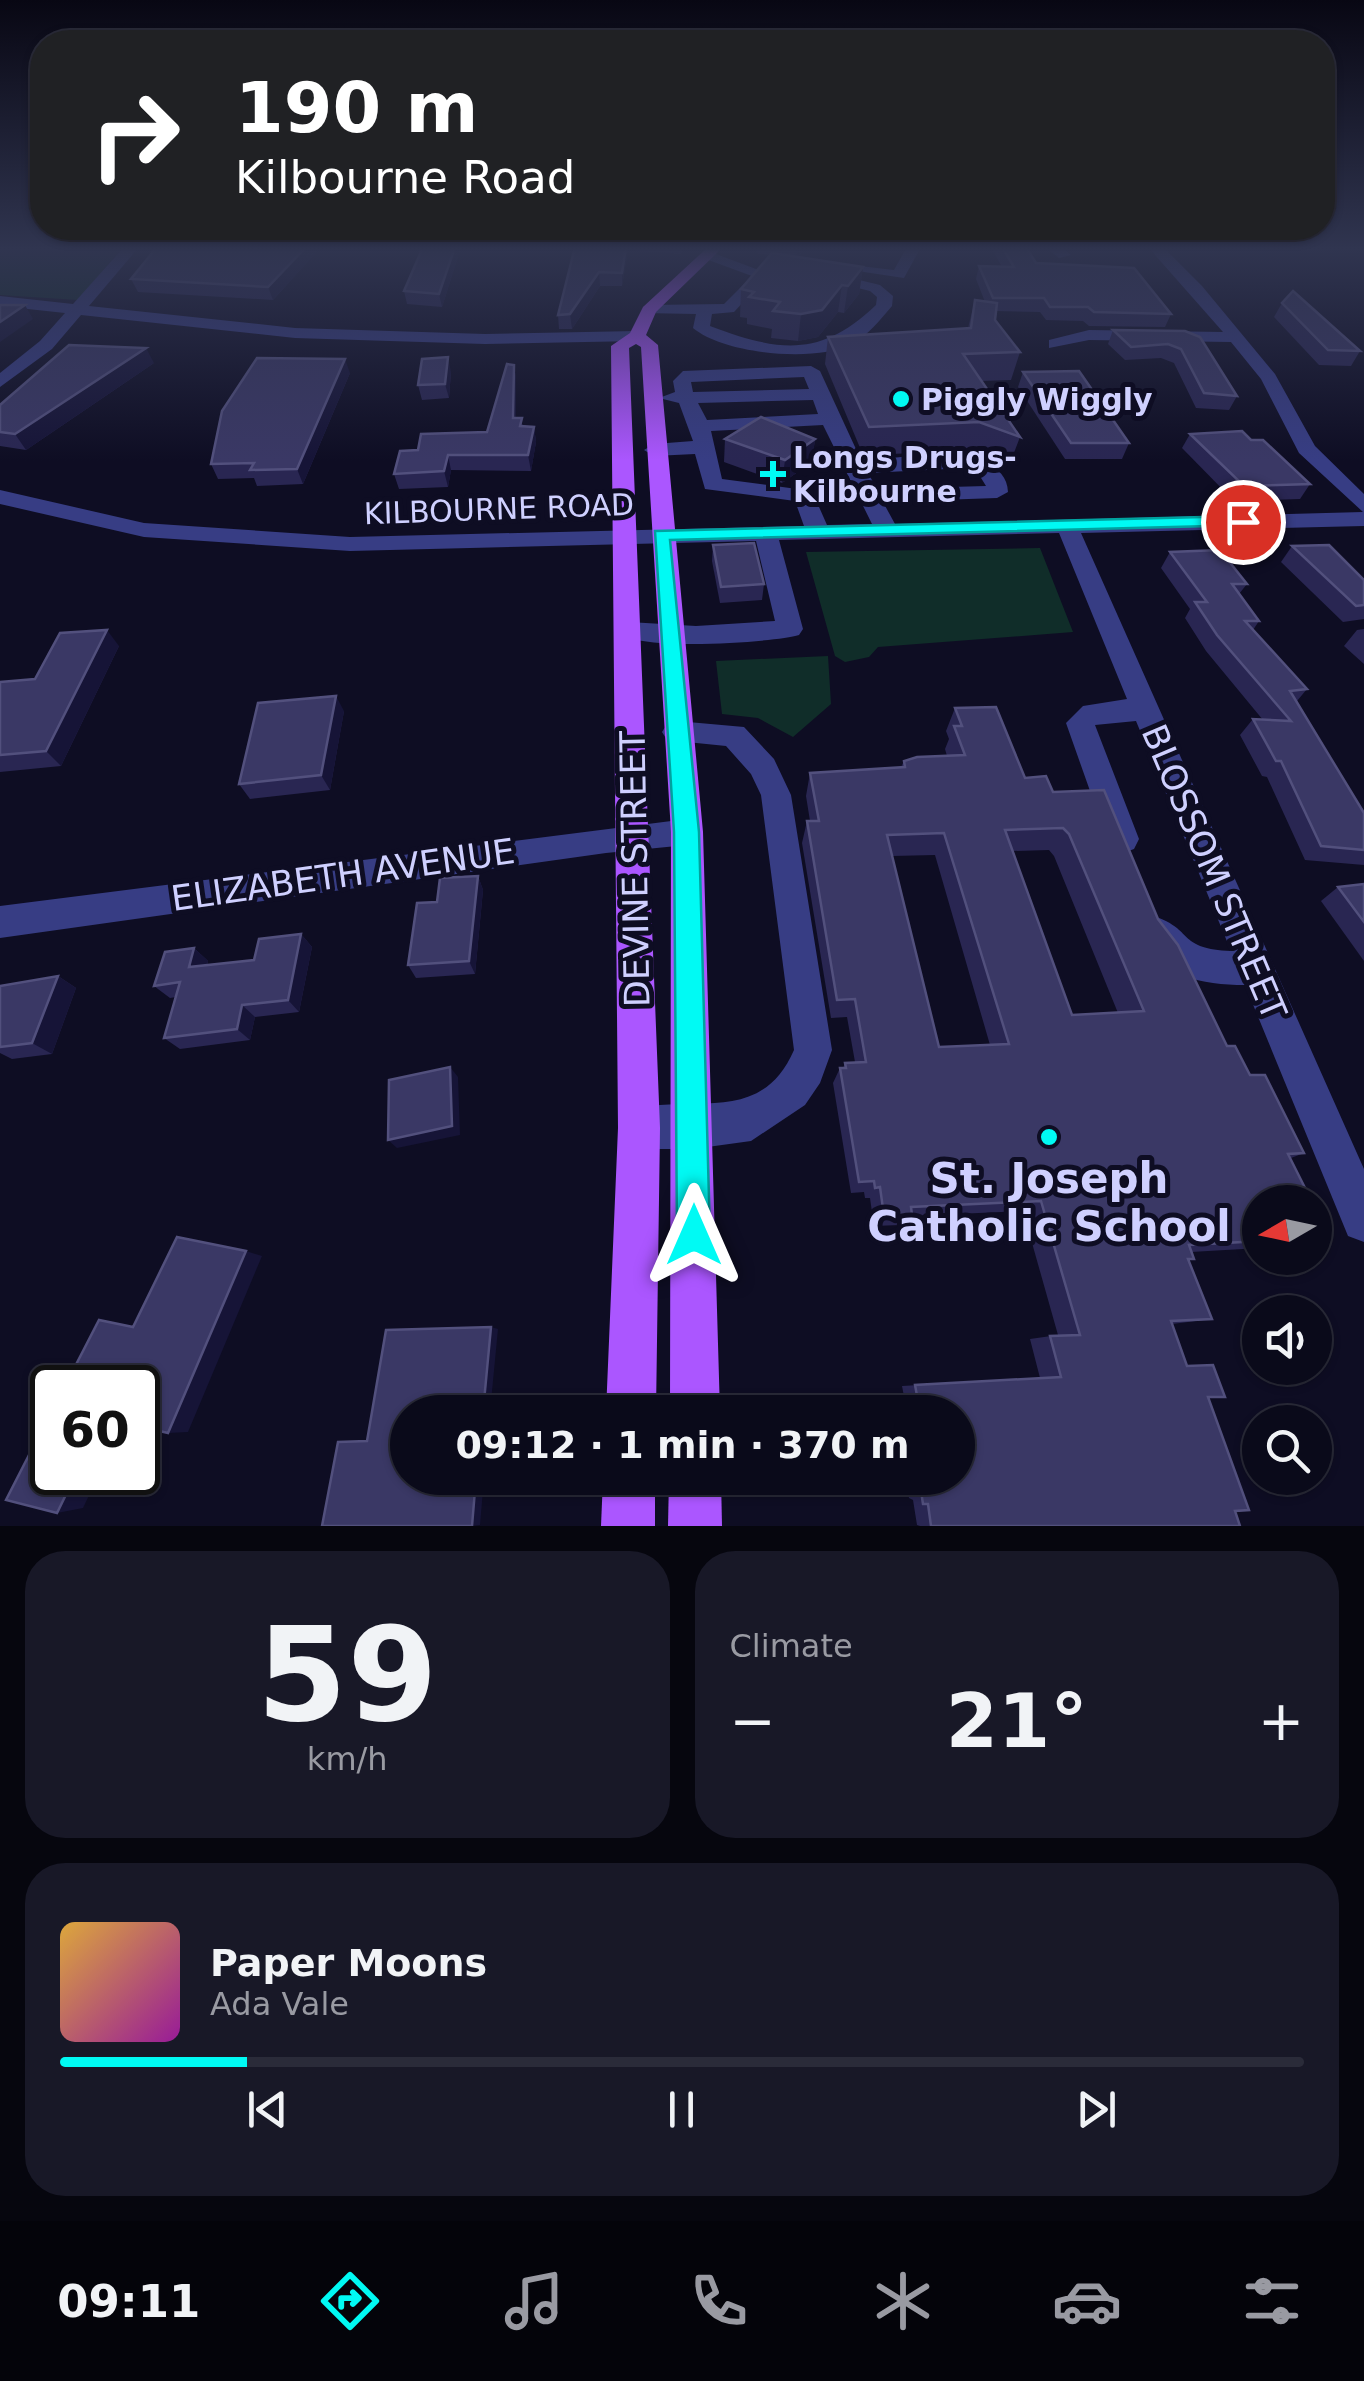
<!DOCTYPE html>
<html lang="en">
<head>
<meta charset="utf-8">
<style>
	body { margin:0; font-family:"DejaVu Sans",sans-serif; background:#181827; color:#f1f3f6; height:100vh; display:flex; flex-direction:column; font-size:38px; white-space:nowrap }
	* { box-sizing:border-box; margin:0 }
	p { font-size:32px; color:#999aa2 }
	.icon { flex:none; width:55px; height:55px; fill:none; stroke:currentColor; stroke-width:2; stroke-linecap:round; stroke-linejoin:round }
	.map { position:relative; height:1526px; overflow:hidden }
	.panel { display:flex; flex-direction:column; gap:25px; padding:25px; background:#06060e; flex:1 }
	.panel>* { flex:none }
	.guide { position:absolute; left:30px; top:30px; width:1305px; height:210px; border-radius:40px; box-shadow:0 2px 8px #0004,0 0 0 2px #2a2b39; background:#202124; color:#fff; overflow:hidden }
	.needle { width:65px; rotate:261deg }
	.buttons { position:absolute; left:1242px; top:1185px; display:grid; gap:20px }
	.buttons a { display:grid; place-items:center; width:90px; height:90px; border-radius:50%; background:#0a0a1a; box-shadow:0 2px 8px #0004,0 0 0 2px #2a2b39; font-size:50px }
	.speed { position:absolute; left:30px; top:1365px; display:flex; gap:20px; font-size:50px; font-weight:700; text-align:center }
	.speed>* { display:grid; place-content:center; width:130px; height:130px; border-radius:50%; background:#0a0a1a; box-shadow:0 2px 8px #0004,0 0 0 2px #2a2b39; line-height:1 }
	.speed .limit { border:5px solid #111; border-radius:15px; background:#fff; color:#111 }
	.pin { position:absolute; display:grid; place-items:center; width:85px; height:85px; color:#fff; margin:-42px; border:5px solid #fff; border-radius:50%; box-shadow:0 2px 10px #0007 }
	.me { position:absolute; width:110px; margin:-55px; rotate:0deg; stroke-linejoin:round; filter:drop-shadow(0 0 8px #0008) }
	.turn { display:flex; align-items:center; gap:35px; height:210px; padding:0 40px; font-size:45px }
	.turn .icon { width:130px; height:130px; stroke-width:2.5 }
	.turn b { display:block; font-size:70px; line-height:85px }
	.big { font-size:75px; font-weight:700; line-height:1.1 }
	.panel .tile { flex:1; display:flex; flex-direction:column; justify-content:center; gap:15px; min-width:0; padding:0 35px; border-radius:40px; background:#181827 }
	.panel .dial { align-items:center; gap:0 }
	.dial b { font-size:130px; line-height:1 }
	.song { display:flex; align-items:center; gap:30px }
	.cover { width:120px; height:120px; border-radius:15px; background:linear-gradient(135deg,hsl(40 70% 55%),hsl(300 70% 35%)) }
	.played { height:10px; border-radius:5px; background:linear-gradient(90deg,#00faf4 15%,#2a2b39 15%) }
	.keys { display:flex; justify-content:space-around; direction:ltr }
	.heat { display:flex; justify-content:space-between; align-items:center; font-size:55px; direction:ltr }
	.panel .tiles { flex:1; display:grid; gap:25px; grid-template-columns:1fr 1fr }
	.tile:last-child { grid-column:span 2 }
	.trip { position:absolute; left:390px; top:1395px; width:585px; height:100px; border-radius:50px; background:#0a0a1a; box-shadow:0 2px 8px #0004,0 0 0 2px #2a2b39; font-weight:700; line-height:100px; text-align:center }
	.tab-bar { display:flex; height:160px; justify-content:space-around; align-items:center; background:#04040a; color:#999aa2 }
	.tab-bar .icon { width:70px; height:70px }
	.tab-bar .active { color:#00faf4 }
	.tab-bar b { font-size:45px; color:#f1f3f6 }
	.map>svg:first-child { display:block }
	.green { fill:#102d29 }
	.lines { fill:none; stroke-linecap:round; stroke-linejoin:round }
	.minor { fill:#373d84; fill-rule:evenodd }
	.major { fill:#ab56ff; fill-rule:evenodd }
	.wall { fill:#292652; fill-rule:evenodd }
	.shaded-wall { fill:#161437 }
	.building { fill:#3a3865; stroke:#52507d; stroke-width:2.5; fill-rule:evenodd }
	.route { fill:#00faf4; stroke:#00a29f; stroke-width:2.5 }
	.poi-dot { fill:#00faf4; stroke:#0e0d23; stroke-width:4 }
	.labels { text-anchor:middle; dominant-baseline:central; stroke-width:10; stroke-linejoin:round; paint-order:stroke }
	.far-poi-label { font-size:30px; font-weight:bold; fill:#cfd0ff; stroke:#0e0d23; text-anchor:start }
	.far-street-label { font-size:30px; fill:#cfd0ff; stroke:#0e0d23 }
	.street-label { font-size:35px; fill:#cfd0ff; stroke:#0e0d23 }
	.near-poi-label { font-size:42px; font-weight:bold; fill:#cfd0ff; stroke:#0e0d23 }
</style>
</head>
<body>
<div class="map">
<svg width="1364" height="1526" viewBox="0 0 1364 1526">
	<rect width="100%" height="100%" fill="#0e0d23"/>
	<g class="green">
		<path d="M0 247H123L78 300 0 295Z"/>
		<path d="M1040 548 1073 632 878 647 869 657 845 662 835 656 806 552Z"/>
		<path d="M828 656 831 704 793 737 758 718 722 714 716 661Z"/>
	</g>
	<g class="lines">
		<g class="minor">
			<path d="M124 247H139L89 306 295 328 485 334 637 331 645 336 637 341 485 344 295 338 81 315 52 349 0 387V373L40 341 65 313 0 306V296L73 304Z"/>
			<path d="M907 247H921L904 278 844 269 851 265 894 270Z"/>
			<path d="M1045 247H1062L1071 255 1059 258Z"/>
			<path d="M1148 247H1163L1202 286 1275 374 1315 446 1364 494V526L1081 533 1364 1169V1242L1348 1236 1245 985C1201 985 1161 977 1141 934L1147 923 1159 918C1193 931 1179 949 1231 951L1136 721 1095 725 1139 839 1134 849 1123 853 1112 849 1107 839 1066 723 1083 706 1127 699 1059 533 779 540 803 629 799 635C772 643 630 652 616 631L629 622 696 626 775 621 756 541 350 551 144 537 0 504V490L144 523 350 537 804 526 795 501 705 489 695 454 654 456 644 450 654 444 693 441 679 403 659 398 675 392 673 381 683 371 811 366 820 371 861 460C896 459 1007 441 1008 492L997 498 883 502 895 524 1363 512 1299 453 1261 379 1231 342 1089 340 1049 348V340L1089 330 1223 332ZM804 377 809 389 693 392 691 382ZM813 400 818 414 707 420 698 403ZM823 425 872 524 827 525 812 491 722 479 711 431ZM947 469 978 473 986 486 877 489 868 473Z"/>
			<path d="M708 251 769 274 734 312 712 314 710 326C779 352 821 358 876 305L877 297 870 291 817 278 815 275 822 271 880 285 893 296 892 306C881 319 867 336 852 344 815 363 724 354 693 328L696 314 643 313V307L649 305 724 304 752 276 703 258Z"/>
			<path d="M677 721 744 727 774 759 791 795 832 1050 820 1083 805 1105 751 1141 693 1149H639L624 1143 618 1128 624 1113C684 1089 759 1131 794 1050L761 795 751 774 726 746 667 740 662 732 667 724Z"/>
			<path d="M687 819 698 823 703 832 698 841 687 845 606 853 0 938V906Z"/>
		</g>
		<g class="major">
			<path d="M708 247H723L656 312 646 335 658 345 703 832 720 1412H670L671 832 641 347 636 344 629 348 660 1128 656 1412H606L618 1128 611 346 630 333 643 307Z"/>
			<path d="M603 1478H655V1526H601Z"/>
			<path d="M669 1478H721L722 1526H668Z"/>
		</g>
	</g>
	<g class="wall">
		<path d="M321 247 273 300 138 292 131 279Z"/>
		<path d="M461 247 442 307 407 304 404 291Z"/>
		<path d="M575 247H684L681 254 628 250 622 286H600L572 329H559L558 315Z"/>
		<path d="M757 247H806L798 257 863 267 859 294 844 313 838 312 818 337 798 341 771 338 772 329 747 324V318L740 317 741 289 770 255 756 253Z"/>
		<path d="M991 247H1026L1036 263 1171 314 1165 327 1089 326 1083 321 1046 320 1040 312 996 311 995 320 1020 352 1011 380 981 381 1020 437 1009 466 970 451 863 455 825 364 828 337 968 328 975 300 985 302 976 279 979 266 1002 267Z"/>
		<path d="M1282 303 1360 351 1351 366 1319 365 1274 317Z"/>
		<path d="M1113 330 1185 331 1237 396 1229 410 1196 408 1174 363 1161 358 1125 360 1108 344Z"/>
		<path d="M154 363 26 450 0 446V405Z"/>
		<path d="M514 365 516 380V418L524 426 534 427 536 442 531 471 451 470 448 487 399 489 394 474 487 432Z"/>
		<path d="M451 372 449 398 422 400 418 385Z"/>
		<path d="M1023 372 1129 443 1122 459H1065L1018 387Z"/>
		<path d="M350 373 303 484 257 486 254 478 218 479 211 464Z"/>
		<path d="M1190 434 1310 484 1300 499 1234 501 1182 448Z"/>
		<path d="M725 439H815L812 462 782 483 724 462Z"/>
		<path d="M713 545 764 584 762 600 720 603 712 561Z"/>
		<path d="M1292 546 1364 580V619L1343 622 1281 562Z"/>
		<path d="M1170 552 1247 584 1239 594 1259 621 1253 630 1307 689 1297 701 1364 813V865L1305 860 1267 777 1262 776 1240 735 1253 719 1263 720 1206 651 1185 618 1190 609 1161 568Z"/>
		<path d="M1364 629V664L1344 646 1357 630Z"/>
		<path d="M119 646 61 766 0 772V682L35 679Z"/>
		<path d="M955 708 1025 778 1053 792 1158 919 1227 1046 1304 1153 1291 1158 1306 1190 1260 1202V1248L1191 1252 1194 1259 1188 1260 1212 1319 1172 1324 1187 1366 1208 1397 1235 1511 1240 1526H920L917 1525 913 1500 909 1498 905 1478H958V1412H907L902 1386 1040 1378 1030 1339 1058 1335 1023 1211 911 1216 900 1225 874 1226 870 1198H865L864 1192 851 1193 833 1083 840 1068H843L845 1063 855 1062 847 1017 831 1018 802 843 807 821H810L806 796 810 773 901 767 904 761 947 756 945 749 949 739 946 731ZM1049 850 1054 856 1118 1013 1072 1015 1012 851ZM935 855 990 1045 939 1047 892 856Z"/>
		<path d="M344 711 330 790 250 799 239 784Z"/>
		<path d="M478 876 483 890 475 974 416 978 408 965 437 902Z"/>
		<path d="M1364 884V961L1321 901 1338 887Z"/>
		<path d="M301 934 312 947 299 1012 255 1017 250 1040 180 1049 164 1038 176 997 170 998 154 986 194 948 208 961 207 965 254 960Z"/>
		<path d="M58 976 76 988 52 1054 12 1059 0 1053V986Z"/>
	</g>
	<g class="shaded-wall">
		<path d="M306 247H321L273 300 268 287Z"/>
		<path d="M455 247H461L442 307 439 294Z"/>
		<path d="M626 247H628V250L622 286V273Z"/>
		<path d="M797 247H806L796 259Z"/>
		<path d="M863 267 859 294 844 313 848 286Z"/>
		<path d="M599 272 600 286 572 329 570 314Z"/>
		<path d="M842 285 838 312 818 337 798 341 801 314Z"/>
		<path d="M25 305 33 319 0 342V322Z"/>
		<path d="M146 348 154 363 26 450 15 434Z"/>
		<path d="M448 357 451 372 449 398 445 384Z"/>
		<path d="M345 359 350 373 303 484 297 469Z"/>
		<path d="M514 365 516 380V433L513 418Z"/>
		<path d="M534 427 536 442 531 471 528 455Z"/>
		<path d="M815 439 812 462 782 483 785 460Z"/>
		<path d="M448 455 451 470 448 487 444 471Z"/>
		<path d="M107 630 119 646 61 766 46 751Z"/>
		<path d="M336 696 344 711 330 790 321 775Z"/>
		<path d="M478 876 483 890 475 974 469 961Z"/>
		<path d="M301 934 312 947 299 1012 288 1000Z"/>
		<path d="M194 948 208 961 203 979 189 967Z"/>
		<path d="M58 976 76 988 52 1054 32 1043Z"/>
		<path d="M242 1005 255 1017 250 1040 237 1029Z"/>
		<path d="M450 1067 458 1077 460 1135 397 1148 388 1140Z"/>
		<path d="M246 1251 262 1256 188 1432 168 1433Z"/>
		<path d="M491 1327 498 1329 490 1412H483Z"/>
		<path d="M77 1472H100L83 1508 57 1513Z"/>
		<path d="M476 1478H484L480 1525 472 1526Z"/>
	</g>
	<g class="building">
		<path d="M157 247H306L268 287 131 279Z"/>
		<path d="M423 247H455L439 294 404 291Z"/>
		<path d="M575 247H626L622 273 599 272 570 314 558 315Z"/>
		<path d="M1002 247H1026L1036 263 1134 268 1171 314 1094 312 1088 307H1050L1044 298H993L979 266 1014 267Z"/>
		<path d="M772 253 863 267 848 286 842 285 822 310 801 314 773 311 780 302 749 297 754 292 741 289Z"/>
		<path d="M1293 291 1360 351 1328 350 1282 303Z"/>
		<path d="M975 300 997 303 995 320 1020 352 963 354 1020 437 979 422 869 427 828 337 971 328Z"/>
		<path d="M0 305H25L0 322Z"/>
		<path d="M1113 330 1185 331 1200 337 1237 396 1204 393 1181 349 1168 344 1131 347Z"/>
		<path d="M69 345 146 348 15 434 0 432V405Z"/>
		<path d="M448 357 445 384 418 385 422 359Z"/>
		<path d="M257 358 345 359 297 469 250 470 254 463 211 464 222 411Z"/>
		<path d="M507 364 514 365 513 418H522L520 426 534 427 528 455H448L444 471 394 474 400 451 418 450 421 434 487 432Z"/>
		<path d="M1079 371 1129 443H1071L1023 372Z"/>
		<path d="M761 417 815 439 785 460 725 439Z"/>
		<path d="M1242 431 1251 440H1263L1310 484 1244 486 1190 434Z"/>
		<path d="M754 543 764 584 721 587 713 545Z"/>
		<path d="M1329 545 1364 580V605L1356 606 1292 546Z"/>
		<path d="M1220 550 1247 584H1232L1259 621H1245L1307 689 1290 691 1364 813V850L1321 846 1281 761H1276L1253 719 1291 721 1217 635 1195 602H1207L1170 552Z"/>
		<path d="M107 630 46 751 0 755V682L35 679 60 633Z"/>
		<path d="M336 696 321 775 239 784 258 703Z"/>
		<path d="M996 707 1025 778 1046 776 1053 792 1104 790 1158 919 1178 945 1227 1046H1235L1250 1075H1265L1304 1153 1288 1154 1306 1190 1291 1191 1296 1202H1260V1241L1189 1245 1194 1259H1188L1212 1319 1171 1321 1187 1366 1213 1365 1225 1397H1208L1249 1510 1235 1511 1240 1526H931L928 1504H923L919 1478H958V1412H920L915 1385 1061 1377 1050 1336 1080 1335 1041 1201 911 1207 912 1215 884 1216 880 1187 875 1188 874 1181 859 1182 840 1068H846L845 1063 866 1062 855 999 837 1000 807 821H819L810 773 905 767 904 761 917 757 965 755 954 726H962L955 708ZM1063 828 1069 834 1144 1011 1072 1015 1005 830ZM944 833 1009 1044 939 1047 887 835Z"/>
		<path d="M478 876 469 961 408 965 417 903 437 902 440 878Z"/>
		<path d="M1364 884V922L1338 887Z"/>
		<path d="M301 934 288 1000 242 1005 237 1029 164 1038 180 982 154 986 165 952 194 948 189 967 254 960 259 939Z"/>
		<path d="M58 976 32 1043 0 1047V986Z"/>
		<path d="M450 1067 452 1126 388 1140 389 1080Z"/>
		<path d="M177 1237 246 1251 168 1433 138 1426V1388H64L99 1320 133 1327Z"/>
		<path d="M491 1327 483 1412H408V1478H476L472 1526H322L338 1442 367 1441 386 1330Z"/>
		<path d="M52 1410V1472H77L57 1513 6 1500Z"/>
	</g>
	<linearGradient id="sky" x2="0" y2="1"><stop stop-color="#080713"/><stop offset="0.54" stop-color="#303550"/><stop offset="1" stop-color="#303550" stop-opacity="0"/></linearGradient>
	<rect width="1364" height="461" fill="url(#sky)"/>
	<path class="route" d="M1243 516 1252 522 1249 525 670 540 699 832 710 1235 705 1247 694 1252 682 1247 677 1235 674 832 655 531Z"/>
	<g class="poi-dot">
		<circle cx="901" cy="399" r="10"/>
		<path d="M768 459h10v10h10v10h-10v10h-10v-10h-10v-10h10z"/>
		<circle cx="1049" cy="1137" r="10"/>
	</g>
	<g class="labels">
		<g class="far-poi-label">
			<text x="921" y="399">Piggly Wiggly</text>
			<text x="793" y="457">Longs Drugs-<tspan x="793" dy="34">Kilbourne</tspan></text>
		</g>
		<g class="far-street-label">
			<text transform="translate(499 509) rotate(-2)">KILBOURNE ROAD</text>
		</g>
		<g class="street-label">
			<text transform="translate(635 869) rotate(-91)">DEVINE STREET</text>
			<text transform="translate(1214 872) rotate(67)">BLOSSOM STREET</text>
			<text transform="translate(343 875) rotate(-8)">ELIZABETH AVENUE</text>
		</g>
		<g class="near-poi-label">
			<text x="1049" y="1178">St. Joseph<tspan x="1049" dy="48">Catholic School</tspan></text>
		</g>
	</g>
</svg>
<div class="buttons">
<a><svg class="needle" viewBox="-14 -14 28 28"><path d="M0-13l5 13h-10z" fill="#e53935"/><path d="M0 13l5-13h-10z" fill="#999aa2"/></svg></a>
<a><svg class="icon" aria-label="sound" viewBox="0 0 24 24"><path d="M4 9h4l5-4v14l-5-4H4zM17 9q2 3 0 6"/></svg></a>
<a><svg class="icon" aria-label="search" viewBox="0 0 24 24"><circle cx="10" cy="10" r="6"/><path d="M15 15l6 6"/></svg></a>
</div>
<div class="speed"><div class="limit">60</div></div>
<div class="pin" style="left:1243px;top:522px;background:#d93025"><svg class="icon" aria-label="arrive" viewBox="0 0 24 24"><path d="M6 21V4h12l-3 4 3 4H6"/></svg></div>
<svg class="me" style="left:694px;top:1235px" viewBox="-20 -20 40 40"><path d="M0-17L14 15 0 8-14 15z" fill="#00faf4" stroke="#fff" stroke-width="4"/></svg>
<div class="trip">09:12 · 1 min · 370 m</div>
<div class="guide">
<div class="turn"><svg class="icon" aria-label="right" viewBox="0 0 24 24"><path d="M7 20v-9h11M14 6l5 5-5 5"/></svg><div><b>190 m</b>Kilbourne Road</div></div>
</div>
</div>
<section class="panel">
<div class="tiles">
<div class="tile dial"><b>59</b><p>km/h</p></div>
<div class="tile"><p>Climate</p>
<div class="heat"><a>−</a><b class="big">21°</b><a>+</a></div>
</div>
<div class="tile">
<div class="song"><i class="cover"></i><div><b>Paper Moons</b><p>Ada Vale</p></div></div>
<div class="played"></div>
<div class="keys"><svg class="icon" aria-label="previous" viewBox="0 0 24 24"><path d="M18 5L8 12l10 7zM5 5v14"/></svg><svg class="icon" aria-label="pause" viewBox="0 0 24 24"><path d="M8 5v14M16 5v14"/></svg><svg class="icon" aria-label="next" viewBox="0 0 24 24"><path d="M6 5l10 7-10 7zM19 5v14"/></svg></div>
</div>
</div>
</section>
<nav class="tab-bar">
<b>09:11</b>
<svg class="icon active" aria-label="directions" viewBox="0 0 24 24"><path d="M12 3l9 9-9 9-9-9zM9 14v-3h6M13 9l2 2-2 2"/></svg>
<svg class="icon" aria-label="music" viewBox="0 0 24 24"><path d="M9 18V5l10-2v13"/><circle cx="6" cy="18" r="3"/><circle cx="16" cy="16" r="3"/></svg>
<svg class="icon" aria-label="phone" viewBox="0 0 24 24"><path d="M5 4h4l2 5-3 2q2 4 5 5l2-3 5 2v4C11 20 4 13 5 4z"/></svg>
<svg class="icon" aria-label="climate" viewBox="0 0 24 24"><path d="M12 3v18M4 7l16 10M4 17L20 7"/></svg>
<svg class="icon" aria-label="car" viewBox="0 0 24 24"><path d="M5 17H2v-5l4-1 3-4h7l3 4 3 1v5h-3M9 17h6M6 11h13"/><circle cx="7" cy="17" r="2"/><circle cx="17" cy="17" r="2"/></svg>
<svg class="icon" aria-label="filters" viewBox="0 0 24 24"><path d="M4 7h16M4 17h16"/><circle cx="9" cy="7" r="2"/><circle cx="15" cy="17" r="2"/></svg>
</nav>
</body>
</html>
